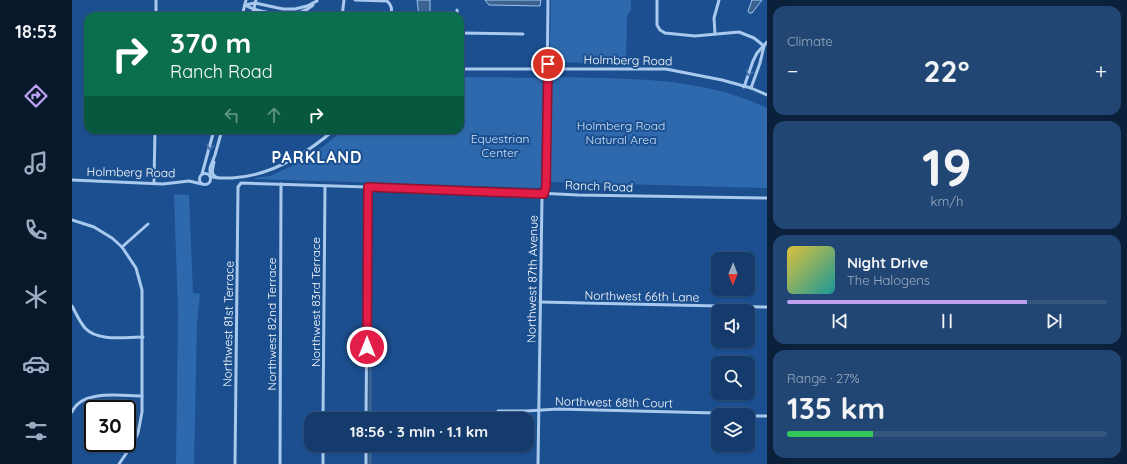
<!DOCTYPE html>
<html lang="en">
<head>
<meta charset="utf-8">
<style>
	body { margin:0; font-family:Quicksand,sans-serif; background:#214673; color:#f1f3f6; height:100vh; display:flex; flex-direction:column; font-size:15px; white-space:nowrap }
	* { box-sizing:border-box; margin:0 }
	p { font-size:13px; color:#9dadc1 }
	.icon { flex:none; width:22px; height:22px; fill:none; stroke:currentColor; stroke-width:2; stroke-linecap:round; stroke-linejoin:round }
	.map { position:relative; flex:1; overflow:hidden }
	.panel { display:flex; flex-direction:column; gap:6px; padding:6px; background:#0b203b; width:360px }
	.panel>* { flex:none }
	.hud { position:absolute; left:12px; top:12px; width:380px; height:122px; border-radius:12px; box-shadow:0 1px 3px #0004,0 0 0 1px #33557e; background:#0b6e4f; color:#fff; overflow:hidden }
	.needle { width:26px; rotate:181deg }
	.buttons { position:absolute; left:639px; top:252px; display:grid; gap:8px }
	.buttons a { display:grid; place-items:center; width:44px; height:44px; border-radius:8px; background:#143b6b; box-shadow:0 1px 3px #0004,0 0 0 1px #33557e; font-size:20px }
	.speed { position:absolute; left:12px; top:400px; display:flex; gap:8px; font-size:20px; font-weight:700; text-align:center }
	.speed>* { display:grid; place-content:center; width:52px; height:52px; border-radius:50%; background:#143b6b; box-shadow:0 1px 3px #0004,0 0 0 1px #33557e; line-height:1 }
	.speed .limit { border:2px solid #111; border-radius:6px; background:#fff; color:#111 }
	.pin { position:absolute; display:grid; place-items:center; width:34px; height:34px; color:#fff; margin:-17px; border:2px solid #fff; border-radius:50%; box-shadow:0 1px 4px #0007 }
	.me { position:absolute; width:44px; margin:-22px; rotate:0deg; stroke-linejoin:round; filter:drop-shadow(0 0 3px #0008) }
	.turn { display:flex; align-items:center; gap:14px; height:84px; padding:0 20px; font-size:18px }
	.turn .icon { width:52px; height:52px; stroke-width:2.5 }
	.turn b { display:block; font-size:28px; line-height:34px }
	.lanes { display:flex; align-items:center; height:38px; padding:0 20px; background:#0003; justify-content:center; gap:20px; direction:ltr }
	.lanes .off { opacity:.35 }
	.big { font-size:30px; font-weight:700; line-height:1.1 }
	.panel .card { flex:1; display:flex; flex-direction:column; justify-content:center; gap:6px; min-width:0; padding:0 14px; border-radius:12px; background:#214673 }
	.panel .dial { align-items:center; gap:0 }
	.dial b { font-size:52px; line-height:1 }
	.song { display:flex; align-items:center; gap:12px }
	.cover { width:48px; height:48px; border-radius:6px; background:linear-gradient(135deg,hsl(50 70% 55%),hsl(180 70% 35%)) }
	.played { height:4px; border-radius:2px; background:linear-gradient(90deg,#bca0f2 75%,#33557e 75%) }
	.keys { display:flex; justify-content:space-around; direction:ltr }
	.heat { display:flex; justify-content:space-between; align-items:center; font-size:22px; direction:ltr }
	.charge { height:6px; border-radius:3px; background:linear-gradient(90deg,#34c759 27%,#33557e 0) }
	.trip { position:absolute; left:232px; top:412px; width:230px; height:40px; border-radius:12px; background:#143b6b; box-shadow:0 1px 3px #0004,0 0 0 1px #33557e; font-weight:700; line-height:40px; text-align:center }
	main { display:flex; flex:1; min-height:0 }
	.menu { display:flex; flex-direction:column; width:72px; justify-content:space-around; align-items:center; background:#08182b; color:#9dadc1 }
	.menu .icon { width:28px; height:28px }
	.menu .active { color:#bca0f2 }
	.menu b { font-size:18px; color:#f1f3f6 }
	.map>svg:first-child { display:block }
	.green { fill:#2e69ad }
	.water { fill:#3c6290; stroke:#9cc4f0 }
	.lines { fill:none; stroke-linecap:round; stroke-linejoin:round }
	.canal { stroke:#3c6290; stroke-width:3 }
	.minor { stroke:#a9c9ee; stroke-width:3 }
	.oneway { stroke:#4674ac }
	.route-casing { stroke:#92132f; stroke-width:10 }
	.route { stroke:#e11d48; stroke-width:7 }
	.labels { text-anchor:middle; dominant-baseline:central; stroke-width:4; stroke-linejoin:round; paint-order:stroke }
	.street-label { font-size:12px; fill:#fff; stroke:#1b4f8f }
	.park-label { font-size:12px; fill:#cfe3fa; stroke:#1b4f8f }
	.district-label { font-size:16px; font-weight:bold; letter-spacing:1px; fill:#fff; stroke:#1b4f8f }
</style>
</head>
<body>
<main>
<nav class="menu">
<b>18:53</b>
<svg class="icon active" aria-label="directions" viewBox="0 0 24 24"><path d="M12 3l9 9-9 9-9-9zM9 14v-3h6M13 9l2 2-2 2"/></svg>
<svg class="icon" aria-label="music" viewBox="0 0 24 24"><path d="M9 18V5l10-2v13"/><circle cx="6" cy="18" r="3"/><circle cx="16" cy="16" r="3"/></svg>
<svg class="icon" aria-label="phone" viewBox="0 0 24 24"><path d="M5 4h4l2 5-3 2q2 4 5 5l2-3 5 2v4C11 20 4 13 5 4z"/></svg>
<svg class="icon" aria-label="climate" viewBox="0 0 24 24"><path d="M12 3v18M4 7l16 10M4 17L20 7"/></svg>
<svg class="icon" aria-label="car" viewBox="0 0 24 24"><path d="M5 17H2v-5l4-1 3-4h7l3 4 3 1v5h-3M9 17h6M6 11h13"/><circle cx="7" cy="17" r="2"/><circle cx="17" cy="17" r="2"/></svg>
<svg class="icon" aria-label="filters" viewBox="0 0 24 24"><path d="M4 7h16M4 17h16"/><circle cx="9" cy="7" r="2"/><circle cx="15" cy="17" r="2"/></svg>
</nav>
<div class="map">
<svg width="695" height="464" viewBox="0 0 695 464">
	<rect width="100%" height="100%" fill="#1b4f8f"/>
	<g class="green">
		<path d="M479 0H559V10L555 15 554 64 483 62 478 57 483 56 478 51Z"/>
		<path d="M388 77 471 78 469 188 183 179V178L198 176 224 164 249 148 272 130H388Z"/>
		<path d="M477 77C552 79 625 75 695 108V188L476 182Z"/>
		<path d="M102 194 117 195 121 293 128 294 125 323 122 464H104L106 312Z"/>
	</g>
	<g class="water">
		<path d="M345 0H358V16H347Z"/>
		<path d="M413 0H469L468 6 417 5Z"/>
		<path d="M680 0H690L680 13H677L676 11Z"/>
	</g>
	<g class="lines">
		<g class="canal">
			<path d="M298 419 299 244"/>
			<path d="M298 464V445"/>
		</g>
		<g class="minor">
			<path d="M283 0 315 1C320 5 320 9 319 16"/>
			<path d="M585 0V25L588 30 593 33 623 36 667 32 682 38 692 46"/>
			<path d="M173 5 183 3 211 9H223L235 6 245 1"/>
			<path d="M173 5C186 13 196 11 210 16"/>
			<path d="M385 10V16"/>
			<path d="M192 12 198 16"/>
			<path d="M84 16V0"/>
			<path d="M170 16 174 0"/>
			<path d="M180 16 184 0"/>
			<path d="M212 16C223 15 233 12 241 5"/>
			<path d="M270 16 272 0"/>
			<path d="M388 33 451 34"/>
			<path d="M643 34 642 18 647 0"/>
			<path d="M388 69H594L650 80 679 88 695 95"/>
			<path d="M672 87 681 61 685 53 695 42"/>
			<path d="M679 88 688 63 692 46"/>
			<path d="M142 162C141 168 138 174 144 177"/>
			<circle cx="133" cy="179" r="5.5"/>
			<path d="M130 174 142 130"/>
			<path d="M138 175V168L143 155 150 130"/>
			<path d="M138 176C146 179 152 178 160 178 198 176 234 154 262 130"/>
			<path d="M0 180 91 184 117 181 130 184"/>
			<path d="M82 183 83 130"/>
			<path d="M0 220 22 227 40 238 50 247 64 268 70 290V412L66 433 62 442 47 464"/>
			<path d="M50 247 76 224"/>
			<path d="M468 302 695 307"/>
			<path d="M0 306C4 313 7 321 13 328 26 342 53 337 71 337"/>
			<path d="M426 411H454L486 409 643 413 657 415"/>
			<path d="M0 412C10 389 49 396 70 396"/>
			<path d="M676 416H695"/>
			<path d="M251 419 253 186"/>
			<path d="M294 419 296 187"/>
			<path d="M163 464 166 187 169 183 425 191 506 195 695 198"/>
			<path d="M208 464 209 184"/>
			<path d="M251 464V445"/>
			<path d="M294 464V445"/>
			<path d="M466 464 470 197 474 186 476 0"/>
		</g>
	</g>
	<defs><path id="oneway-chevron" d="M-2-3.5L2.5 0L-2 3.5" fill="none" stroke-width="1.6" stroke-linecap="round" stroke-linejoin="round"/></defs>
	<g class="oneway">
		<use href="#oneway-chevron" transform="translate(677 73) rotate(109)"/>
		<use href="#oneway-chevron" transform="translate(138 147) rotate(103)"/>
	</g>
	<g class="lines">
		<g class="route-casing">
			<path id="route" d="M295 347 296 187 472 194 474 186 476 64"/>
		</g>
		<use href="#route" class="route"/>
	</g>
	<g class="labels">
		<g class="street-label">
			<text transform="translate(556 60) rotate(1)">Holmberg Road</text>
			<text transform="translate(59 172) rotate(1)">Holmberg Road</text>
			<text transform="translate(527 186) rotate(2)">Ranch Road</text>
			<text transform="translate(460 279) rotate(-89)">Northwest 87th Avenue</text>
			<text transform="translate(570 296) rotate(1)">Northwest 66th Lane</text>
			<text transform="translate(243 302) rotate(-90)">Northwest 83rd Terrace</text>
			<text transform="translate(156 324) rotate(-89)">Northwest 81st Terrace</text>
			<text transform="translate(199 324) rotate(-90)">Northwest 82nd Terrace</text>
			<text transform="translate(542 402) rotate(1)">Northwest 68th Court</text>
		</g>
		<g class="park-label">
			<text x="549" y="125">Holmberg Road<tspan x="549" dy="14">Natural Area</tspan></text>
			<text x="428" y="138">Equestrian<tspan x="428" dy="14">Center</tspan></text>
		</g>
		<g class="district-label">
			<text x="245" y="157">PARKLAND</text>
		</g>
	</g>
</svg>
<div class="buttons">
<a><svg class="needle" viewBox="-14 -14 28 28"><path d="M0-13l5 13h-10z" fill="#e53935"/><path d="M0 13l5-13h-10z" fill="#9dadc1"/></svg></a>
<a><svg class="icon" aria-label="sound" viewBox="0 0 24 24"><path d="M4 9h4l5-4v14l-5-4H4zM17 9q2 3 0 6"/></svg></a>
<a><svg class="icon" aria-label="search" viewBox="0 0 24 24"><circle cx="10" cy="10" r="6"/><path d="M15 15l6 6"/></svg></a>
<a><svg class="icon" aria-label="layers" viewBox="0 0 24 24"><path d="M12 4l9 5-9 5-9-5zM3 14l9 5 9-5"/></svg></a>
</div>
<div class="speed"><div class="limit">30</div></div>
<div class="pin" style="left:476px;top:64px;background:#d93025"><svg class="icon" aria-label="arrive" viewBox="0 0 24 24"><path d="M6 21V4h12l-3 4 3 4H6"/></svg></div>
<svg class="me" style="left:295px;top:347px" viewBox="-20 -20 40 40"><circle r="17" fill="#e11d48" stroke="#fff" stroke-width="3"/><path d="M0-11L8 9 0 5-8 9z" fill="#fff"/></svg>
<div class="trip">18:56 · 3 min · 1.1 km</div>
<div class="hud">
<div class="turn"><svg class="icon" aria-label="right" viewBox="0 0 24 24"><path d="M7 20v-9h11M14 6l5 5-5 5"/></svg><div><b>370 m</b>Ranch Road</div></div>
<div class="lanes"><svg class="icon off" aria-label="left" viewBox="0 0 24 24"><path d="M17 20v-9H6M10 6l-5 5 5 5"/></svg><svg class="icon off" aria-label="ahead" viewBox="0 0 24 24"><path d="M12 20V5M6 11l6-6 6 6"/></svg><svg class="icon" aria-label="right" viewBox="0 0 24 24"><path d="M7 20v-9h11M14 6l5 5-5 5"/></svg></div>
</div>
</div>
<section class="panel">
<div class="card"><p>Climate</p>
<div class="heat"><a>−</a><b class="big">22°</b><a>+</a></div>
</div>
<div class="card dial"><b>19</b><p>km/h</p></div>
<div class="card">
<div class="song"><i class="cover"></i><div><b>Night Drive</b><p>The Halogens</p></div></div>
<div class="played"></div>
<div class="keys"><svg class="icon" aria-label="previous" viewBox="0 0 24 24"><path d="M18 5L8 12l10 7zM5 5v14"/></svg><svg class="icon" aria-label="pause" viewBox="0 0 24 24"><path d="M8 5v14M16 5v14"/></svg><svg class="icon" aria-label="next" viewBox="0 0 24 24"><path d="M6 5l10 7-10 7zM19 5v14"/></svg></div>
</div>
<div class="card"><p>Range · 27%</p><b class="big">135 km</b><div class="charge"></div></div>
</section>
</main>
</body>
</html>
